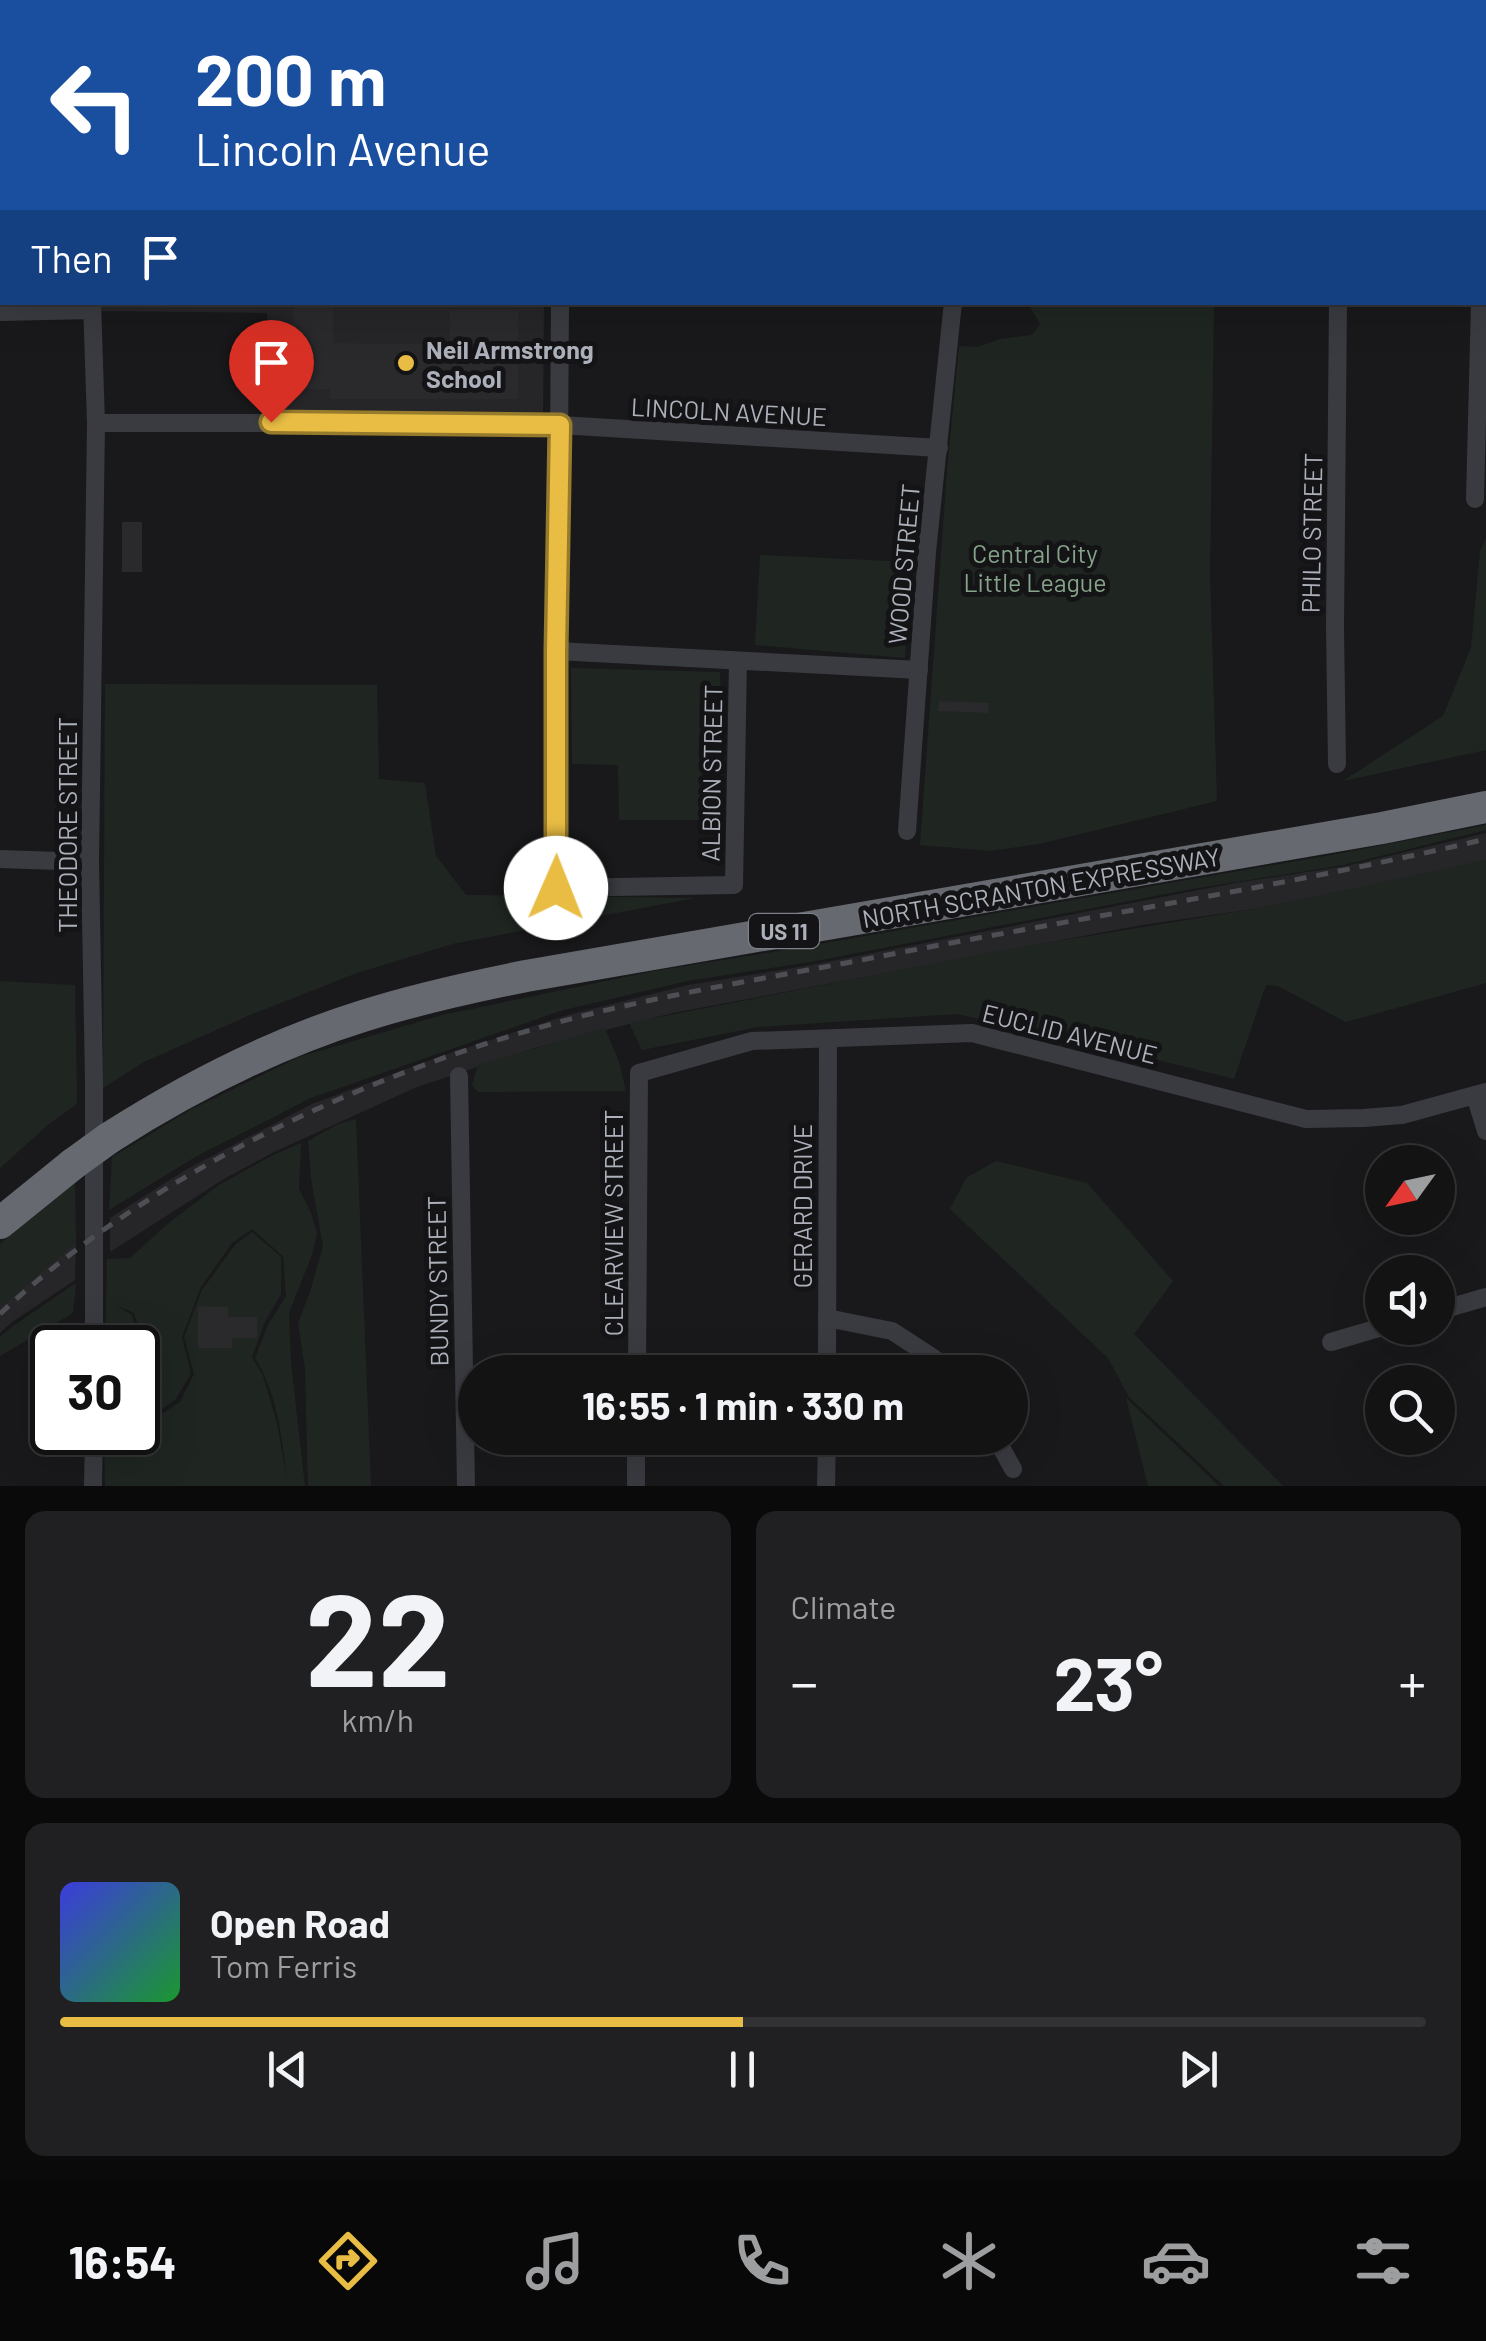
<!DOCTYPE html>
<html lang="en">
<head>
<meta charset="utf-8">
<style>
	body { margin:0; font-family:Barlow,sans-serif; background:#202022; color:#f1f3f6; height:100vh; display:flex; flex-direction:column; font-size:38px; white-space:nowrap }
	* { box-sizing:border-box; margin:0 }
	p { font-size:32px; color:#9d9ea0 }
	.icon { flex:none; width:55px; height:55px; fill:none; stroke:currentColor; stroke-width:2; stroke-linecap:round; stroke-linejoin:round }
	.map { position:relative; height:1486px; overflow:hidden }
	.side { display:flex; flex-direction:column; gap:25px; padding:25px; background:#0a0a0b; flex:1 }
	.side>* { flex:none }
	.hud { position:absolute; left:0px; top:0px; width:1488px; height:305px; box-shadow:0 10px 40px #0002,0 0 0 2px #323234; background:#1a4fa0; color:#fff; overflow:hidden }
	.needle { width:65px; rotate:237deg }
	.fabs { position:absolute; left:1365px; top:1145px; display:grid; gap:20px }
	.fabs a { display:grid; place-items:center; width:90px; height:90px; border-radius:50%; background:#131314; box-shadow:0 10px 40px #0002,0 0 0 2px #323234; font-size:50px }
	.speed { position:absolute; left:30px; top:1325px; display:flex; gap:20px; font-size:50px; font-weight:700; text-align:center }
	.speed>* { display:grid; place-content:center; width:130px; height:130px; border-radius:50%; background:#131314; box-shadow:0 10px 40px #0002,0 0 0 2px #323234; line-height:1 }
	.speed .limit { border:5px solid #111; border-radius:15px; background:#fff; color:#111 }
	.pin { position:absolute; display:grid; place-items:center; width:85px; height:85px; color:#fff; margin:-102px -42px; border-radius:50% 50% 50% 0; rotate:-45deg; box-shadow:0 0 10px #0007 }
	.pin .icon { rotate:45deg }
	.me { position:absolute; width:110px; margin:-55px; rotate:1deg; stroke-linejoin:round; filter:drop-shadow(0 0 8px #0008) }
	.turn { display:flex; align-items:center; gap:35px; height:210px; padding:0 30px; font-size:45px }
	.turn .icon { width:130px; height:130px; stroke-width:2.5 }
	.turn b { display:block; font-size:70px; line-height:85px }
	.then { display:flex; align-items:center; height:95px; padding:0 30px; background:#0003; gap:20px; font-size:38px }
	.big { font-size:75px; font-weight:700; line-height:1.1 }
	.side .widget { flex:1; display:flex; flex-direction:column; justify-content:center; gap:15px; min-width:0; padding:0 35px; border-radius:20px; background:#202022 }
	.side .dial { align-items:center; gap:0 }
	.dial b { font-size:130px; line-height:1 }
	.song { display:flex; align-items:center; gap:30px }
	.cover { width:120px; height:120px; border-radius:15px; background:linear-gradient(135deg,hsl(240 70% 55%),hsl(130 70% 35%)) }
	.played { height:10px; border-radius:5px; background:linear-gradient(90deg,#e9bd43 50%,#323234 50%) }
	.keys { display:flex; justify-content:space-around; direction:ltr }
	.heat { display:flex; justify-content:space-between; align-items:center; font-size:55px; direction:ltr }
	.side .tiles { flex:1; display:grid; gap:25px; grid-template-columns:1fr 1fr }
	.widget:last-child { grid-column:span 2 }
	.trip { position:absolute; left:458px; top:1355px; width:570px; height:100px; border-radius:50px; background:#131314; box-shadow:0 10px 40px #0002,0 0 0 2px #323234; font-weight:700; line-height:100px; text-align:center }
	.tabs { display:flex; height:160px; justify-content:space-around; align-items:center; background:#080808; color:#9d9ea0 }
	.tabs .icon { width:70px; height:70px }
	.tabs .current { color:#e9bd43 }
	.tabs b { font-size:45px; color:#f1f3f6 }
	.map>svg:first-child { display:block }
	.built { fill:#262528 }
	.green { fill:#1f2621; fill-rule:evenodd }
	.building { fill:#2a292c }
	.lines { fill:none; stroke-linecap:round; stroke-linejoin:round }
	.street { stroke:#3a3b40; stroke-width:18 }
	.highway { stroke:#676971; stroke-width:32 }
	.rail { stroke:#4e4f55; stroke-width:5; stroke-dasharray:12 10; stroke-linecap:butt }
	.highway-bridge { stroke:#676971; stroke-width:32 }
	.route-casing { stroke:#977b2c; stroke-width:25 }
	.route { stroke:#e9bd43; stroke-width:18 }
	.poi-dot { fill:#e9bd43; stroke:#141416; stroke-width:4 }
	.labels { text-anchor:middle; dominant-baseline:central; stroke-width:10; stroke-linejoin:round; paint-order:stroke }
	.shield { fill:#141416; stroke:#7e8189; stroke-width:2.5 }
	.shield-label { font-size:22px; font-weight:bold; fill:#acb0ba }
	.poi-label { font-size:25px; font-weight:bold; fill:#acb0ba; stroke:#141416; text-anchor:start }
	.street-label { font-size:25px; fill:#acb0ba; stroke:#141416 }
	.park-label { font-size:25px; fill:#85a489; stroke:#141416 }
</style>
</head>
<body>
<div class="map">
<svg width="1486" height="1486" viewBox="0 0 1486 1486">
	<rect width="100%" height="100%" fill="#19191b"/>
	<g class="built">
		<path d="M98 302 544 303 543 416 269 413 267 313 98 311Z"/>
		<path d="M1486 833V860L1411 877 1260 908 1142 925 673 1013 538 1047 417 1087 274 1152 224 1179 110 1252V1218L187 1169 312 1104 441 1056 568 1015 688 985 811 965 1235 883 1346 866Z"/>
		<path d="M76 1242 75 1280 11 1323 0 1333V1307Z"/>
	</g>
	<g class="green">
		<path d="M1028 303H1214L1210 574 1217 801 1039 844 991 851 920 845 947 471 959 346 977 347 1000 339 1032 335 1040 324Z"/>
		<path d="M1486 539V750L1343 781 1443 716 1471 648 1480 551Z"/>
		<path d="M760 555 910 562 905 658 755 645Z"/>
		<path d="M571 668 720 672 724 820H619L618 765 572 764Z"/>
		<path d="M105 684 377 685 379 779 425 783 436 856 466 895 695 898 452 944 357 973 250 1015 144 1062 103 1088Z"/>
		<path d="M1486 825V830L1344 865 1192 889 810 962 687 981 560 1011 311 1098 195 1157 109 1210 112 1157 190 1110 299 1057 442 1015 654 971 779 951 1337 854Z"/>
		<path d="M1486 860V983L1346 1022 1278 986 1266 985 1234 1079 1065 1037 956 1014 758 1027 642 1050 629 1023 998 951 1260 908Z"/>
		<path d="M0 981 75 985 77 1104 49 1124 0 1168Z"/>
		<path d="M605 1028 619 1062 626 1091 478 1092 472 1085 478 1065Z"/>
		<path d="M356 1119 371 1486H308L305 1369 298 1323 310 1292 323 1246 311 1178 308 1141 336 1125Z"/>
		<path d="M301 1143 299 1189 311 1213 317 1233 313 1252 289 1313 291 1363 305 1486H105L104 1433 138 1432V1348L105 1347 107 1259 130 1258 170 1222 219 1185 273 1155ZM252 1229 283 1256 286 1296 268 1325 255 1358C278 1395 282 1438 287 1480L277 1423 263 1376 252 1357 265 1322 281 1294V1257L252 1232 235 1245 202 1290 184 1337 194 1374 180 1402 158 1416 132 1315 115 1305 134 1313 154 1379 158 1412 175 1400 191 1374 182 1337 201 1287 232 1243Z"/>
		<path d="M996 1161 1087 1183 1173 1281 1134 1334 1283 1486H1224L1129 1397 1108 1358 950 1209 966 1178Z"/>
		<path d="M75 1183 76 1242 0 1307V1244Z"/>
		<path d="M76 1283 73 1313 0 1356V1337L13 1326Z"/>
		<path d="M1126 1398 1219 1486H1148Z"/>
	</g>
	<g class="building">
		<path d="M293 302H333V343L450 344V310H518V399H330V389H279V325H293Z"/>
		<rect x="122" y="522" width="20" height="50"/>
		<path d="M939 701 989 703 988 713 938 711Z"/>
		<path d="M198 1306 228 1307V1317H257V1338H232V1348H198Z"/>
		<rect x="496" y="1438" width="42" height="5"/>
	</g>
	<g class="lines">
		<g class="street">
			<path d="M91 0V2"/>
			<path d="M558 0V2"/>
			<path d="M1337 0V2"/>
			<path d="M1477 0V2"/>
			<path d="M978 2V0"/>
			<path d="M1485 286H1486"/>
			<path d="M92 302 96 423 90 862 94 1080V1348"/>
			<path d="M560 302C558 498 558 693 556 888L734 885 738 661"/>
			<path d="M0 312 92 310"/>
			<path d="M96 423H413L560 425 939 448"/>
			<path d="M1475 499 1480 302"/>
			<path d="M556 651 919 670"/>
			<path d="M1337 764 1335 628 1338 302"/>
			<path d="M907 831 927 552 953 302"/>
			<path d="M0 859 90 862"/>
			<path d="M459 1076 466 1486"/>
			<path d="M1475 1095 1486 1131"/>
			<path d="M1438 1311 1486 1297"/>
			<path d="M827 1318 892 1331 932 1357 950 1372"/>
			<path d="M1331 1342 1382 1327"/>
			<path d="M637 1372 639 1073 752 1041 972 1033 1306 1119 1363 1118 1402 1115 1486 1092"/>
			<path d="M827 1372 828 1039"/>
			<path d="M996 1438 1013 1469"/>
			<path d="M93 1486 94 1432"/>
			<path d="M636 1486V1438"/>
			<path d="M826 1486 827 1438"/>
		</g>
		<g class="highway">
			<path d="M109 1138C189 1087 273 1044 363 1016 416 999 471 987 526 976L1382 828 1486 807"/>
			<path d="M0 1223 73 1164"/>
		</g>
		<path class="rail" d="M0 1314C161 1162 406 1055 620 1007 695 990 771 977 846 963 1059 921 1274 889 1486 839"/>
		<path class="highway-bridge" d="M73 1164 109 1138"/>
	</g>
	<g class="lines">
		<g class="route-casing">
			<path id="route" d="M271 422 560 425 556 651V888"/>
		</g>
		<use href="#route" class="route"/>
	</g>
	<circle class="poi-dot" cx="406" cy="363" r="10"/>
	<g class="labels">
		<rect class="shield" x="749" y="914" width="70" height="34" rx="8"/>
		<g class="shield-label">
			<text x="784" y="931">US 11</text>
		</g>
		<g class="poi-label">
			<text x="426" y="349">Neil Armstrong<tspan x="426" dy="29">School</tspan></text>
		</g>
		<g class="street-label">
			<text transform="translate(729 411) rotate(3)">LINCOLN AVENUE</text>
			<text transform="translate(1311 533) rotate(-89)">PHILO STREET</text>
			<text transform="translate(903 564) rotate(-85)">WOOD STREET</text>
			<text transform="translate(711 773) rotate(-89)">ALBION STREET</text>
			<text transform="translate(67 825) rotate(-90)">THEODORE STREET</text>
			<text transform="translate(1041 887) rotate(-10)">NORTH SCRANTON EXPRESSWAY</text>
			<text transform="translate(1070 1033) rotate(14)">EUCLID AVENUE</text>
			<text transform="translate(802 1206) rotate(-90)">GERARD DRIVE</text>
			<text transform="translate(613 1223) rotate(-90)">CLEARVIEW STREET</text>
			<text transform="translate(437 1281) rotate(-91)">BUNDY STREET</text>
		</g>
		<g class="park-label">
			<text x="1035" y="553">Central City<tspan x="1035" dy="29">Little League</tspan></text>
		</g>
	</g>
</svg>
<div class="fabs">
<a><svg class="needle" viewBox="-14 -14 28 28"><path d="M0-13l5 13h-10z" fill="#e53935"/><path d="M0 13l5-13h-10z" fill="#9d9ea0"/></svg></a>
<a><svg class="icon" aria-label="sound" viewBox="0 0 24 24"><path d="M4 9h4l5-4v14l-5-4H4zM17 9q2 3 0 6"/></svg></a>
<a><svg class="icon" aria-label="search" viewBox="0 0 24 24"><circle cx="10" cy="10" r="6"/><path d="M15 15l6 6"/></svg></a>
</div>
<div class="speed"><div class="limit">30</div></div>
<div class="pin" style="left:271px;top:422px;background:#d93025"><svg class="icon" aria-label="arrive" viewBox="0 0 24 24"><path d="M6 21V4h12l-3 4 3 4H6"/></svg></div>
<svg class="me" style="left:556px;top:888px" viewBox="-20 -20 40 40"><circle r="19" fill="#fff"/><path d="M0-13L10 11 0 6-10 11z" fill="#e9bd43"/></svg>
<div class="trip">16:55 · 1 min · 330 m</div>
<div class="hud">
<div class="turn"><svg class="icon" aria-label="left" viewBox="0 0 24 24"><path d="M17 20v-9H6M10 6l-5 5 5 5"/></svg><div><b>200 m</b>Lincoln Avenue</div></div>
<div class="then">Then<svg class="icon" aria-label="arrive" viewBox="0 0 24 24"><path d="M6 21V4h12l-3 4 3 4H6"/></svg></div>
</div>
</div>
<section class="side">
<div class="tiles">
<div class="widget dial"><b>22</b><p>km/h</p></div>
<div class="widget"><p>Climate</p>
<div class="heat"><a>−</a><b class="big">23°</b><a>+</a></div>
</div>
<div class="widget">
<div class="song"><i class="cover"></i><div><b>Open Road</b><p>Tom Ferris</p></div></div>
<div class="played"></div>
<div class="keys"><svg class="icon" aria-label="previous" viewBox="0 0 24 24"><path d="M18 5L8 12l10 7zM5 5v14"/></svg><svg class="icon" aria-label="pause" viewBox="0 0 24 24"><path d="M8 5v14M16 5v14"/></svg><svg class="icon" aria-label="next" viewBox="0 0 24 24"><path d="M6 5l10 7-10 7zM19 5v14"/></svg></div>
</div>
</div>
</section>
<nav class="tabs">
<b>16:54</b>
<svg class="icon current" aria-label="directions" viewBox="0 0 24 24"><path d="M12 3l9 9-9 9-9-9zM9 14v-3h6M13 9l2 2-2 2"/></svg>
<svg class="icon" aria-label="music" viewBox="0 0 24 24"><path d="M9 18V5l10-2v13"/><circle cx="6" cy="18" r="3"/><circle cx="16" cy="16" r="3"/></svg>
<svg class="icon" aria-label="phone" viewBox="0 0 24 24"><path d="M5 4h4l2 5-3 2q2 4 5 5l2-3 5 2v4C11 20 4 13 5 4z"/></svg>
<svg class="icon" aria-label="climate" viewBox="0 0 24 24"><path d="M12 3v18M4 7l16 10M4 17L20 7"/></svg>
<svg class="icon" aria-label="car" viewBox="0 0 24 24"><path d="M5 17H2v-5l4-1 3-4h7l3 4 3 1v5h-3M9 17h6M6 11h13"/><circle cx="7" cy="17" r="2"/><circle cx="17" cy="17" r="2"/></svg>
<svg class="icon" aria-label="filters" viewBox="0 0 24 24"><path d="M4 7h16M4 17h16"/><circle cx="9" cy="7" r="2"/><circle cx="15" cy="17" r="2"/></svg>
</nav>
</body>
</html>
